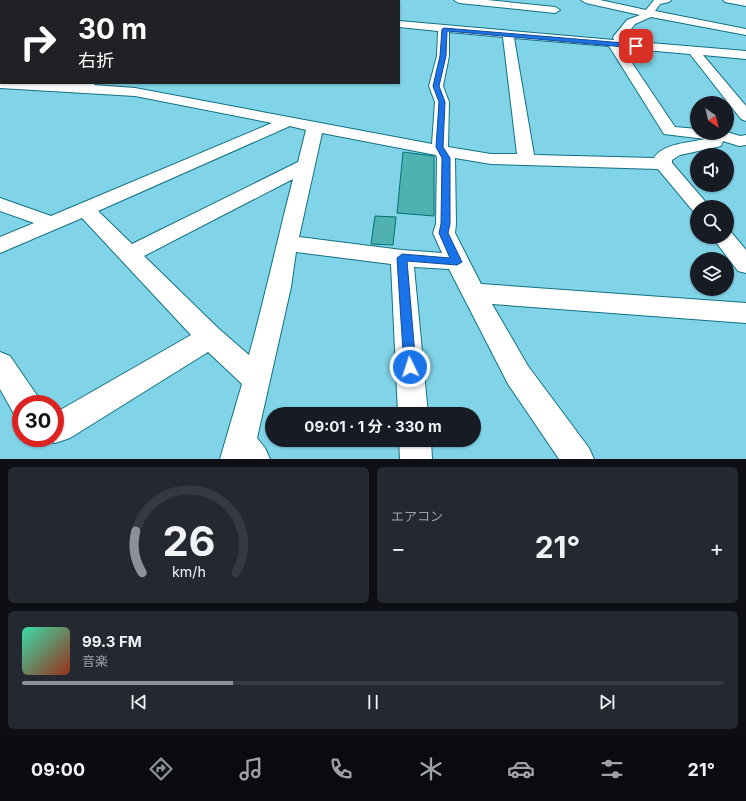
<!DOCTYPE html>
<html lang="ja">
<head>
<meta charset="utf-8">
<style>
	body { margin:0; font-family:Inter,"Noto Sans JP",sans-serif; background:#242831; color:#f1f3f6; height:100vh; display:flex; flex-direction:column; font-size:15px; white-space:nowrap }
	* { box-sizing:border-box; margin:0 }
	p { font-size:13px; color:#9ea1a6 }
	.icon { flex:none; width:22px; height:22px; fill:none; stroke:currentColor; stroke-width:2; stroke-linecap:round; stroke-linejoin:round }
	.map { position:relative; height:459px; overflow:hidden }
	.side { display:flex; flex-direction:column; gap:8px; padding:8px; background:#0d0f14; flex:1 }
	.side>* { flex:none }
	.top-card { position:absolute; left:0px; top:0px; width:400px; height:84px; box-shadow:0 1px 3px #0004; background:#202124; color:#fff; overflow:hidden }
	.needle { width:26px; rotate:146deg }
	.tools { position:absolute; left:690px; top:96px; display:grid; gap:8px }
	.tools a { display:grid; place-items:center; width:44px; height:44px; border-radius:50%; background:#171b24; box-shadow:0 1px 3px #0004; font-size:20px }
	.speed { position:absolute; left:12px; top:395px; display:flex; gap:8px; font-size:20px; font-weight:700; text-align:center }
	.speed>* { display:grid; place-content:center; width:52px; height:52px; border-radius:50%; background:#171b24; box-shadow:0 1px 3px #0004; line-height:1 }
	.speed .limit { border:6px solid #d22; background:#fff; color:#111 }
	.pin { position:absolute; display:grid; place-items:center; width:34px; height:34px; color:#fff; margin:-17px; border-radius:8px; box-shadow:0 2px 6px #0006 }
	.me { position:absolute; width:44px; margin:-22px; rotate:356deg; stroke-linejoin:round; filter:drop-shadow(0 0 3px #0008) }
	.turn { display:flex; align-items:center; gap:14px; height:84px; padding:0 12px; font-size:18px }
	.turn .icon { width:52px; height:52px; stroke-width:2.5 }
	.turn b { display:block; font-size:28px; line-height:34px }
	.big { font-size:30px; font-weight:700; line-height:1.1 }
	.side .card { flex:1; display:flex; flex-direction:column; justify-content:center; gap:6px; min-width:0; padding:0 14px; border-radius:6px; background:#242831 }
	.side .dial { align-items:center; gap:0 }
	.dial svg { height:104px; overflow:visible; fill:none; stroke:#363941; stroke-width:7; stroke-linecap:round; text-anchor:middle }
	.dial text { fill:#f1f3f6; stroke:none }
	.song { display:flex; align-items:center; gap:12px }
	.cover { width:48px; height:48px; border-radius:6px; background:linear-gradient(135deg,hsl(160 70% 55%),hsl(10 70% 35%)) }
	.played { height:4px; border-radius:2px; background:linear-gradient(90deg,#8c9099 30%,#363941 30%) }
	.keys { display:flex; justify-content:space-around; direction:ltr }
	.heat { display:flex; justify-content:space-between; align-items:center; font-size:22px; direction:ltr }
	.side .tiles { flex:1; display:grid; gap:8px; grid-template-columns:1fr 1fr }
	.card:last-child { grid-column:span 2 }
	.trip { position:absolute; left:265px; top:407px; width:216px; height:40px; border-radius:20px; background:#171b24; box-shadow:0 1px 3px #0004; font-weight:700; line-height:40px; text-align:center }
	.menu { display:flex; height:64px; justify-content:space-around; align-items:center; background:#090b0e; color:#9ea1a6 }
	.menu .icon { width:28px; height:28px }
	.menu .active { color:#8c9099 }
	.menu b { font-size:18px; color:#f1f3f6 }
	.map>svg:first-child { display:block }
	.building { fill:#4fb1b0; stroke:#007171 }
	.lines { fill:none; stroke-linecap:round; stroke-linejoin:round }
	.street-casing { stroke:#117183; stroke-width:2 }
	.secondary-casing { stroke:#117183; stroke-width:2 }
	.street { fill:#fff; fill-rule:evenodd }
	.secondary { fill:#fff; fill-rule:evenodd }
	.route { fill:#1a73e8; stroke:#114b97 }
</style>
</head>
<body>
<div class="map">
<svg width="746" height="459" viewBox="0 0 746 459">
	<rect width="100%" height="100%" fill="#81d4e8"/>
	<g class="building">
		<path d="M403 152 434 156V216L397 213Z"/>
		<path d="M375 216 396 217 393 245 371 244Z"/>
	</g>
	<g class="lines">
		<g class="street-casing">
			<g id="street">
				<path d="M138 0H148L149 1H139Z"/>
				<path d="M316 0H326L315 1Z"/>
				<path d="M454 0H487L555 7 560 10 555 13 459 3Z"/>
				<path d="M581 0H600L646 10 654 0H671L669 2 660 4 655 11 746 29V35L651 17 635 24 625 37 626 41 746 51V59L703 55 746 106V121L741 119 690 54 622 48 675 127 697 129V133L727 132 740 136 746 135V145L739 146 723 141 721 146 680 155 672 160V163L710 207H697V212L693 211 658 169 491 164 455 158 456 224 455 233 481 284 746 303V323L492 304 528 366 589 448 594 459H559L508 384 449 269 414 267 428 414H398L391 264 296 252 291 287 257 438 265 448 270 459H220L242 384 208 352 70 438 55 443 44 439 55 438V413L191 335 82 218 0 253V237L34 223 0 211V198L51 216 272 123 135 96 0 88V80L1 83H95L94 85 135 88 432 144 435 102 429 86 437 56 438 31 399 27V21L614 40 613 37 627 20 640 15 586 3ZM449 32 503 37 517 154H491L448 147 449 102 443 86 449 56ZM514 38 609 46 664 134 705 139C689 143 663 143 654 158L534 155ZM290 126 306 130 298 162 132 244 98 211ZM322 133 436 155 437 158 436 224 433 233 442 253 402 250 299 237ZM293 179C278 237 265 297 249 355L219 329 144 256Z"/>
				<path d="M723 0H746V6L725 2Z"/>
				<rect x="0" y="33" width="1" height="6"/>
				<path d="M727 231 731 232 746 250V273L738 271 712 237H727Z"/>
				<path d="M0 352 10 356 36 394 40 404H21V416L14 414 0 389Z"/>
				<path d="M399 440H431L432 459H400Z"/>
			</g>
		</g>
		<g class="secondary-casing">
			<g id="secondary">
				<path d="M0 0H12L1 1 0 4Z"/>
				<path d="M45 0H62L63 1H46Z"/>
				<path d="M203 0H226L202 1Z"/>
			</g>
		</g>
		<use href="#street" class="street"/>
		<use href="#secondary" class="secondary"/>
	</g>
	<path class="route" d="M444 28 636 44 638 46 636 48 447 31 446 56 439 86 445 102 443 147 450 158V224L448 233 462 262 457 265 407 261 416 367 414 371 410 372 406 371 404 367 397 258 402 254 450 258 439 233 441 224 442 158 436 147 439 102 433 86 440 56 442 29Z"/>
</svg>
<div class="tools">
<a><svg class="needle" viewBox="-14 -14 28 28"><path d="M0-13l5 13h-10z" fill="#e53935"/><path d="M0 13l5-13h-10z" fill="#9ea1a6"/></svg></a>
<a><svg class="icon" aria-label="sound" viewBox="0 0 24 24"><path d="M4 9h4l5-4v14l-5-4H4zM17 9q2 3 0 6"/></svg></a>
<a><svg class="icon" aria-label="search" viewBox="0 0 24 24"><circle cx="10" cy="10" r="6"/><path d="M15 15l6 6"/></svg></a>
<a><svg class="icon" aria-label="layers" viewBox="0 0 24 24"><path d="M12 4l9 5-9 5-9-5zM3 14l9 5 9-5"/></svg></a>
</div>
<div class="speed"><div class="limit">30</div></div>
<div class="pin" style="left:636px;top:46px;background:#d93025"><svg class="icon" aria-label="arrive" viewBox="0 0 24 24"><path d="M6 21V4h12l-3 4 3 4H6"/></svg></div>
<svg class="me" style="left:410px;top:367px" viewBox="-20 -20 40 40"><circle r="17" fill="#1a73e8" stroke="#fff" stroke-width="3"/><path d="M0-11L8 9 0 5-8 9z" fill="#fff"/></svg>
<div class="trip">09:01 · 1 分 · 330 m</div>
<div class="top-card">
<div class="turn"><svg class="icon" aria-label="right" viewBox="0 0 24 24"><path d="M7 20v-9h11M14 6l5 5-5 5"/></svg><div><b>30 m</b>右折</div></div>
</div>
</div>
<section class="side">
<div class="tiles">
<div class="card dial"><svg viewBox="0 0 100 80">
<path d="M14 69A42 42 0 1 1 86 69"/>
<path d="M14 69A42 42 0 0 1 9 37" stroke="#8c9099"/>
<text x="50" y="56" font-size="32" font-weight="700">26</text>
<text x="50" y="72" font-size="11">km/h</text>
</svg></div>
<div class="card"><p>エアコン</p>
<div class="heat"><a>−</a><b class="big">21°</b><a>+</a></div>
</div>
<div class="card">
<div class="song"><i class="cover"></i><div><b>99.3 FM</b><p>音楽</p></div></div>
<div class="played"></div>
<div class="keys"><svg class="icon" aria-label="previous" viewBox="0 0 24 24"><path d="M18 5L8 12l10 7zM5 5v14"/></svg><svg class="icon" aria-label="pause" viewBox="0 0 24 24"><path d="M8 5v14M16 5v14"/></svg><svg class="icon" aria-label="next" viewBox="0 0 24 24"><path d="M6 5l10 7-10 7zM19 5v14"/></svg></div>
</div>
</div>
</section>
<nav class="menu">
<b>09:00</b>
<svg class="icon active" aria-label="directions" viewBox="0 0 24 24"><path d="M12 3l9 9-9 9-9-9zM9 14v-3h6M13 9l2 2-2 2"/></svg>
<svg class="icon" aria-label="music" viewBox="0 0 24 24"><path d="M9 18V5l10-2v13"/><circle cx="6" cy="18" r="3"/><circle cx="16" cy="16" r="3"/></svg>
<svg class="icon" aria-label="phone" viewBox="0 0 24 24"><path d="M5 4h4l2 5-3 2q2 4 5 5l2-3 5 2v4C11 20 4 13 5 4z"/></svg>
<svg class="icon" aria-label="climate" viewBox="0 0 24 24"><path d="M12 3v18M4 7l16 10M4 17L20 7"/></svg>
<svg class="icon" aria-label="car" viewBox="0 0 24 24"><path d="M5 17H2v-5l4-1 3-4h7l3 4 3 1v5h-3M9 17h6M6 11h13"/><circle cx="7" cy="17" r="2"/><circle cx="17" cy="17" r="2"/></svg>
<svg class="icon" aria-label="filters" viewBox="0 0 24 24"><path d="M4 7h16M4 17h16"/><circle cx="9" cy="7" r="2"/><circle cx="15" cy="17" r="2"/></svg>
<b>21°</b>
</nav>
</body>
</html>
